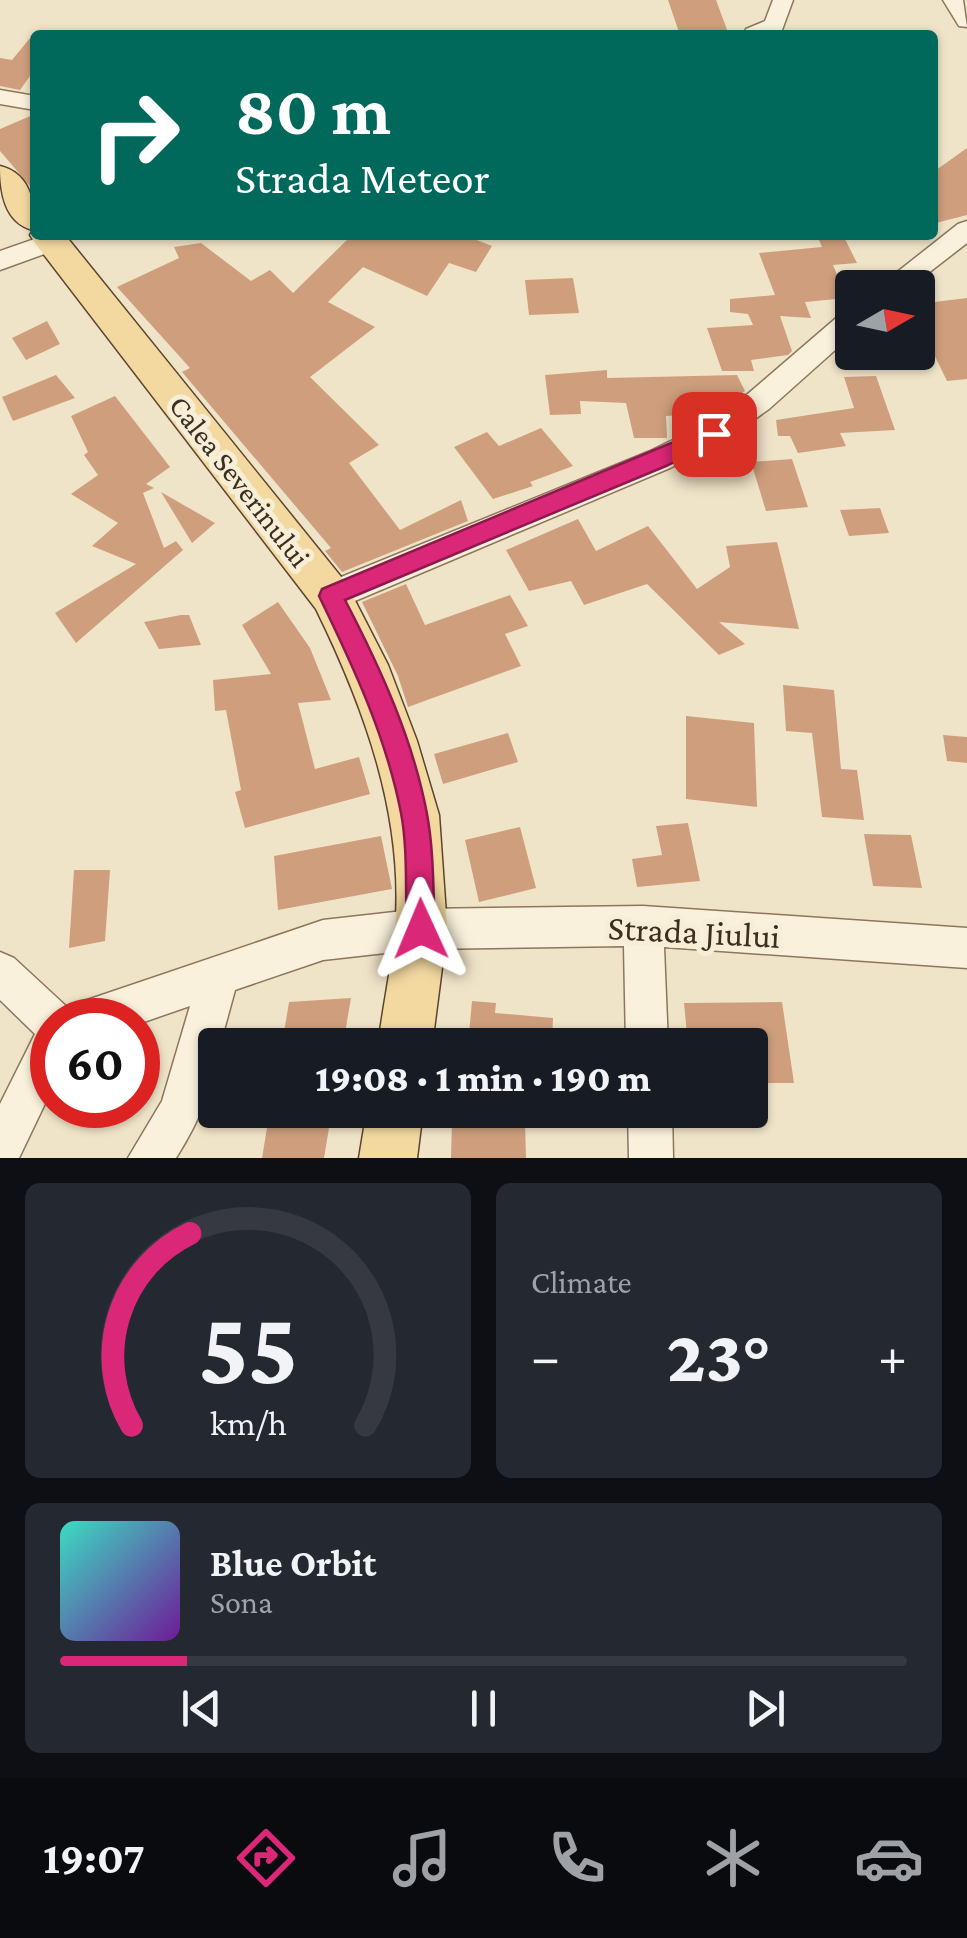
<!DOCTYPE html>
<html lang="en">
<head>
<meta charset="utf-8">
<style>
	body { margin:0; font-family:"Crimson Pro",serif; background:#242831; color:#f1f3f6; height:100vh; display:flex; flex-direction:column; font-size:38px; white-space:nowrap }
	* { box-sizing:border-box; margin:0 }
	p { font-size:32px; color:#9ea1a6 }
	.icon { flex:none; width:55px; height:55px; fill:none; stroke:currentColor; stroke-width:2; stroke-linecap:round; stroke-linejoin:round }
	.map { position:relative; height:1158px; overflow:hidden }
	.drawer { display:flex; flex-direction:column; gap:25px; padding:25px; background:#0d0f14; flex:1 }
	.drawer>* { flex:none }
	.hud { position:absolute; left:30px; top:30px; width:908px; height:210px; border-radius:10px; box-shadow:0 2px 8px #0004; background:#00695c; color:#fff; overflow:hidden }
	.needle { width:65px; rotate:81deg }
	.tools { position:absolute; left:835px; top:270px; display:grid; gap:20px }
	.tools a { display:grid; place-items:center; width:100px; height:100px; border-radius:10px; background:#171b24; box-shadow:0 2px 8px #0004; font-size:50px }
	.speed { position:absolute; left:30px; top:998px; display:flex; gap:20px; font-size:50px; font-weight:700; text-align:center }
	.speed>* { display:grid; place-content:center; width:130px; height:130px; border-radius:50%; background:#171b24; box-shadow:0 2px 8px #0004; line-height:1 }
	.speed .limit { border:15px solid #d22; background:#fff; color:#111 }
	.pin { position:absolute; display:grid; place-items:center; width:85px; height:85px; color:#fff; margin:-42px; border-radius:20px; box-shadow:0 5px 15px #0006 }
	.me { position:absolute; width:110px; margin:-55px; rotate:359deg; stroke-linejoin:round; filter:drop-shadow(0 0 8px #0008) }
	.turn { display:flex; align-items:center; gap:35px; height:210px; padding:0 40px; font-size:45px }
	.turn .icon { width:130px; height:130px; stroke-width:2.5 }
	.turn b { display:block; font-size:70px; line-height:85px }
	.big { font-size:75px; font-weight:800; line-height:1.1 }
	.drawer .card { flex:1; display:flex; flex-direction:column; justify-content:center; gap:15px; min-width:0; padding:0 35px; border-radius:15px; background:#242831 }
	.drawer .dial { align-items:center; gap:0 }
	.dial svg { height:260px; overflow:visible; fill:none; stroke:#363941; stroke-width:7; stroke-linecap:round; text-anchor:middle }
	.dial text { fill:#f1f3f6; stroke:none }
	.song { display:flex; align-items:center; gap:30px }
	.cover { width:120px; height:120px; border-radius:15px; background:linear-gradient(135deg,hsl(170 70% 55%),hsl(280 70% 35%)) }
	.played { height:10px; border-radius:5px; background:linear-gradient(90deg,#db2777 15%,#363941 15%) }
	.keys { display:flex; justify-content:space-around; direction:ltr }
	.heat { display:flex; justify-content:space-between; align-items:center; font-size:55px; direction:ltr }
	.drawer .tiles { flex:1; display:grid; gap:25px; grid-template-columns:1fr 1fr }
	.card:last-child { grid-column:span 2 }
	.trip { position:absolute; left:198px; top:1028px; width:570px; height:100px; border-radius:10px; background:#171b24; box-shadow:0 2px 8px #0004; font-weight:800; line-height:100px; text-align:center }
	.dock { display:flex; height:160px; justify-content:space-around; align-items:center; background:#090b0e; color:#9ea1a6 }
	.dock .icon { width:70px; height:70px }
	.dock .selected { color:#db2777 }
	.dock b { font-size:45px; color:#f1f3f6 }
	.map>svg:first-child { display:block }
	.building { fill:#cf9f7d }
	.lines { fill:none; stroke-linecap:round; stroke-linejoin:round }
	.minor-casing { stroke:#8d765c; stroke-width:3 }
	.major-casing { stroke:#5b4430; stroke-width:3 }
	.minor { fill:#faf1dc; fill-rule:evenodd }
	.major { fill:#f3d9a0; fill-rule:evenodd }
	.route { fill:#db2777; stroke:#8e194d; stroke-width:2.5 }
	.labels { text-anchor:middle; dominant-baseline:central; stroke-width:10; stroke-linejoin:round; paint-order:stroke }
	.street-label { font-size:30px; fill:#3d2e20; stroke:#f7eed8 }
	.near-street-label { font-size:35px; fill:#3d2e20; stroke:#f7eed8 }
</style>
</head>
<body>
<div class="map">
<svg width="967" height="1158" viewBox="0 0 967 1158">
	<rect width="100%" height="100%" fill="#f0e4c8"/>
	<g class="building">
		<path d="M668 0H716L729 35H680Z"/>
		<path d="M35 32V69L20 90 0 86V58L12 60Z"/>
		<path d="M35 114V192L0 151V129Z"/>
		<path d="M967 148V215L932 224V173Z"/>
		<path d="M352 235H464L492 246 476 272 449 263 427 296 363 267 328 302 375 327 310 377 379 445 349 463 400 530 461 500 468 521 342 572 325 551 331 548 182 372 190 368 117 287 179 258 174 247 201 243 251 281 270 270 293 293Z"/>
		<path d="M844 237 857 263 833 265 847 298 805 302 811 318 780 316 792 351 788 355 751 360 754 371H722L707 328 753 325 748 314 730 312V299L775 295 759 253 822 247 819 240Z"/>
		<path d="M573 278 579 313 529 315 525 280Z"/>
		<path d="M967 298V379L947 381 918 321V304Z"/>
		<path d="M47 321 60 344 26 360 12 338Z"/>
		<path d="M607 370V378L737 375 745 391 715 413 666 416 667 438H634L626 403 580 401 581 414 550 415 545 375Z"/>
		<path d="M56 375 75 398 13 421 2 397Z"/>
		<path d="M876 376 895 430 840 433 846 446 798 453 790 436H778L776 420 854 408 844 377Z"/>
		<path d="M115 396 170 467 146 484 154 488 143 493 164 548 176 541 183 550 76 643 55 613 136 564 92 546 118 523 71 494 98 475 84 455 88 452 71 416Z"/>
		<path d="M541 428 573 466 530 482 533 486 493 499 454 447 487 432 499 446Z"/>
		<path d="M792 459 808 507 766 511 751 462Z"/>
		<path d="M161 492 215 523 192 543Z"/>
		<path d="M880 508 889 533 849 536 840 510Z"/>
		<path d="M578 519 596 551 648 526 697 589 730 567 726 546 777 542 799 629 719 622 745 644 719 655 647 584 584 605 571 581 529 591 506 550Z"/>
		<path d="M406 584 425 625 510 595 528 626 505 634 521 666 408 707 398 676 362 602Z"/>
		<path d="M278 602 310 648 331 700 298 703 315 769 359 757 370 794 245 828 235 792 241 790 226 710 215 711 213 680 271 674 242 625Z"/>
		<path d="M181 615H189L201 645 159 649 144 622Z"/>
		<path d="M783 685 834 690 841 769 857 770 864 820 822 817 812 733 786 731Z"/>
		<path d="M686 716 754 723 757 807 686 799Z"/>
		<path d="M508 733 518 762 443 784 434 754Z"/>
		<path d="M943 735 967 737V763L947 761Z"/>
		<path d="M688 823 700 881 637 887 632 859 662 855 656 826Z"/>
		<path d="M520 827 536 888 479 902 465 840Z"/>
		<path d="M864 834 911 835 922 888 873 886Z"/>
		<path d="M381 836 392 889 278 910 274 856Z"/>
		<path d="M74 870H110L105 941 69 948Z"/>
		<path d="M351 998 343 1045H282L289 1002Z"/>
		<path d="M472 1001 496 1003 495 1013 553 1018 552 1045H468Z"/>
		<path d="M782 1002 794 1083H750V1045H688L684 1003Z"/>
		<path d="M270 1110H332L324 1158H262Z"/>
		<path d="M452 1120 525 1121 526 1158H451Z"/>
	</g>
	<g class="lines">
		<g class="minor-casing">
			<g id="minor">
				<path d="M773 0H793L782 30 770 35H744L746 29 765 21Z"/>
				<path d="M943 0H963L967 27 959 26Z"/>
				<path d="M0 90 35 96V110L0 104Z"/>
				<path d="M967 221V243L909 288H877L958 224Z"/>
				<path d="M46 235 61 236 65 242 61 248 0 270V251Z"/>
				<path d="M852 310V335L769 409 724 441 670 468 343 606 331 610 319 606 315 596 319 586 648 452 704 425 749 393 842 313Z"/>
				<path d="M643 906 967 928V968L664 947 668 1045H626L624 946 421 949 323 960 235 990 220 1045H215C215 1087 198 1123 176 1158H128L162 1101 190 1006 138 1024V1020H52V1089L19 1158H0V1104L35 1034 0 1000V952L14 958 67 1007 71 1017 75 1005 90 999 323 920 421 909Z"/>
				<path d="M628 1110H672L673 1158H629Z"/>
			</g>
		</g>
		<g class="major-casing">
			<g id="major">
				<path d="M0 166C33 174 35 207 35 235H65L346 583 388 665 417 741 439 815 447 929 432 1045H378C383 1007 391 969 395 932 405 818 365 709 316 609L35 243 30 235 33 230C4 223 0 191 0 166Z"/>
				<path d="M367 1110H423L417 1158H359Z"/>
			</g>
		</g>
		<use href="#minor" class="minor"/>
		<use href="#major" class="major"/>
	</g>
	<path class="route" d="M714 425 724 434 721 439 666 466 345 600C380 667 413 739 427 814 434 851 433 891 435 929L431 939 421 943 411 939 407 929C405 891 408 850 401 813 386 736 353 666 319 596L322 589Z"/>
	<g class="labels">
		<g class="street-label">
			<text transform="translate(240 481) rotate(52)">Calea Severinului</text>
		</g>
		<g class="near-street-label">
			<text transform="translate(694 932) rotate(3)">Strada Jiului</text>
		</g>
	</g>
</svg>
<div class="tools">
<a><svg class="needle" viewBox="-14 -14 28 28"><path d="M0-13l5 13h-10z" fill="#e53935"/><path d="M0 13l5-13h-10z" fill="#9ea1a6"/></svg></a>
</div>
<div class="speed"><div class="limit">60</div></div>
<div class="pin" style="left:714px;top:434px;background:#d93025"><svg class="icon" aria-label="arrive" viewBox="0 0 24 24"><path d="M6 21V4h12l-3 4 3 4H6"/></svg></div>
<svg class="me" style="left:421px;top:929px" viewBox="-20 -20 40 40"><path d="M0-17L14 15 0 8-14 15z" fill="#db2777" stroke="#fff" stroke-width="4"/></svg>
<div class="trip">19:08 · 1 min · 190 m</div>
<div class="hud">
<div class="turn"><svg class="icon" aria-label="right" viewBox="0 0 24 24"><path d="M7 20v-9h11M14 6l5 5-5 5"/></svg><div><b>80 m</b>Strada Meteor</div></div>
</div>
</div>
<section class="drawer">
<div class="tiles">
<div class="card dial"><svg viewBox="0 0 100 80">
<path d="M14 69A42 42 0 1 1 86 69"/>
<path d="M14 69A42 42 0 0 1 32 10" stroke="#db2777"/>
<text x="50" y="56" font-size="32" font-weight="700">55</text>
<text x="50" y="72" font-size="11">km/h</text>
</svg></div>
<div class="card"><p>Climate</p>
<div class="heat"><a>−</a><b class="big">23°</b><a>+</a></div>
</div>
<div class="card">
<div class="song"><i class="cover"></i><div><b>Blue Orbit</b><p>Sona</p></div></div>
<div class="played"></div>
<div class="keys"><svg class="icon" aria-label="previous" viewBox="0 0 24 24"><path d="M18 5L8 12l10 7zM5 5v14"/></svg><svg class="icon" aria-label="pause" viewBox="0 0 24 24"><path d="M8 5v14M16 5v14"/></svg><svg class="icon" aria-label="next" viewBox="0 0 24 24"><path d="M6 5l10 7-10 7zM19 5v14"/></svg></div>
</div>
</div>
</section>
<nav class="dock">
<b>19:07</b>
<svg class="icon selected" aria-label="directions" viewBox="0 0 24 24"><path d="M12 3l9 9-9 9-9-9zM9 14v-3h6M13 9l2 2-2 2"/></svg>
<svg class="icon" aria-label="music" viewBox="0 0 24 24"><path d="M9 18V5l10-2v13"/><circle cx="6" cy="18" r="3"/><circle cx="16" cy="16" r="3"/></svg>
<svg class="icon" aria-label="phone" viewBox="0 0 24 24"><path d="M5 4h4l2 5-3 2q2 4 5 5l2-3 5 2v4C11 20 4 13 5 4z"/></svg>
<svg class="icon" aria-label="climate" viewBox="0 0 24 24"><path d="M12 3v18M4 7l16 10M4 17L20 7"/></svg>
<svg class="icon" aria-label="car" viewBox="0 0 24 24"><path d="M5 17H2v-5l4-1 3-4h7l3 4 3 1v5h-3M9 17h6M6 11h13"/><circle cx="7" cy="17" r="2"/><circle cx="17" cy="17" r="2"/></svg>
</nav>
</body>
</html>
